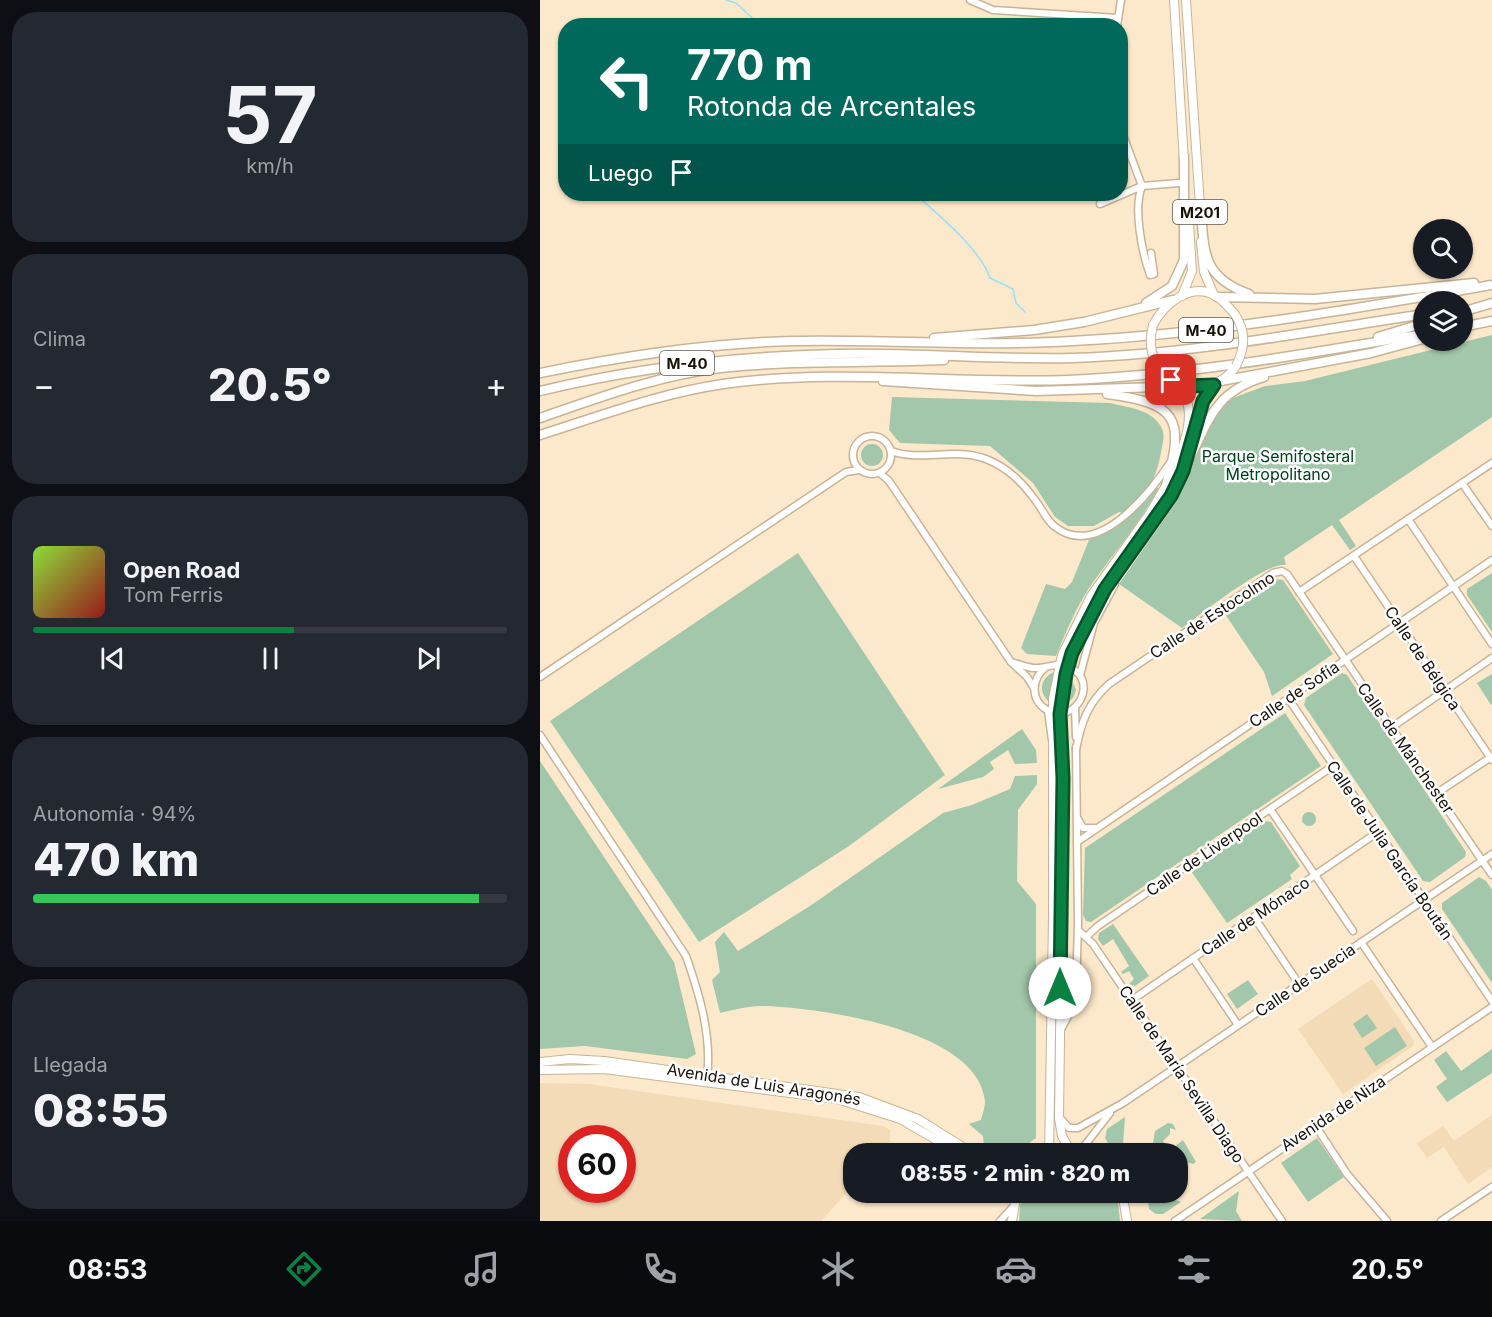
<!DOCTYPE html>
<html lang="es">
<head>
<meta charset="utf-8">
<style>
	body { margin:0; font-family:Inter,sans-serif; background:#242831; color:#f1f3f6; height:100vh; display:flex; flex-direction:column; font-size:22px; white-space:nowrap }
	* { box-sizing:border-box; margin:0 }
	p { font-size:20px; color:#9ea1a6 }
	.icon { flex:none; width:33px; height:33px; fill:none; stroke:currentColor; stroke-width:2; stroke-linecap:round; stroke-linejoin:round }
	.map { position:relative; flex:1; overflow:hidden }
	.panel { display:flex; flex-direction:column; gap:12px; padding:12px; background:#0d0f14; width:540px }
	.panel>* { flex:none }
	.top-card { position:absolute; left:18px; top:18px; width:570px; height:183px; border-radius:24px; box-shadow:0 2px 4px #0004; background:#00695c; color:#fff; overflow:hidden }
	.controls { position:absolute; left:873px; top:219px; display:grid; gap:12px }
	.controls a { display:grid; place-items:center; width:60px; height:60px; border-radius:50%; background:#171b24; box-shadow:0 2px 4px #0004; font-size:30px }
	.speed { position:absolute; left:18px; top:1125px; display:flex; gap:12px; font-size:30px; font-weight:700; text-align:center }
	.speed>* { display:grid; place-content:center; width:78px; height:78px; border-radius:50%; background:#171b24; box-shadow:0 2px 4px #0004; line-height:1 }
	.speed .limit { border:9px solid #d22; background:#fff; color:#111 }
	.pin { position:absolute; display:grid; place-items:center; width:51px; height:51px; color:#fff; margin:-26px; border-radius:12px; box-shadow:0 3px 9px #0006 }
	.me { position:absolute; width:66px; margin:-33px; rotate:0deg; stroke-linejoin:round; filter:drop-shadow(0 0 4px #0008) }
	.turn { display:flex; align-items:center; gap:21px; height:126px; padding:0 30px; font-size:27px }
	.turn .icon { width:78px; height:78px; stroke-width:2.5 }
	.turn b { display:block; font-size:42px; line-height:51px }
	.then { display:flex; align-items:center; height:57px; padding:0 30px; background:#0003; gap:12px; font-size:22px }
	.big { font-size:45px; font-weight:800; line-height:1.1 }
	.panel .tile { flex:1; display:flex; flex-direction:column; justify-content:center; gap:9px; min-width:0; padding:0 21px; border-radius:24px; background:#242831 }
	.panel .dial { align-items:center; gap:0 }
	.dial b { font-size:78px; line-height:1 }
	.song { display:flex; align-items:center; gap:18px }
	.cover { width:72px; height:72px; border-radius:9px; background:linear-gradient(135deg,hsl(90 70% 55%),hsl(0 70% 35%)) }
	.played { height:6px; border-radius:3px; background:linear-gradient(90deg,#0b8043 55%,#363941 55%) }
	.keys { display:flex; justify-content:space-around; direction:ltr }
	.heat { display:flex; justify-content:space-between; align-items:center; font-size:33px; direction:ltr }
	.charge { height:9px; border-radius:4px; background:linear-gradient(90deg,#34c759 94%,#363941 0) }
	.trip { position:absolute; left:303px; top:1143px; width:345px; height:60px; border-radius:24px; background:#171b24; box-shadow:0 2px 4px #0004; font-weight:800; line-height:60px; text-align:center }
	.dock { display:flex; height:96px; justify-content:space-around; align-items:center; background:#090b0e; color:#9ea1a6 }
	.dock .icon { width:42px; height:42px }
	.dock .selected { color:#0b8043 }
	.dock b { font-size:27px; color:#f1f3f6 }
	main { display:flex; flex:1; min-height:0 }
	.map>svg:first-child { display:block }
	.built { fill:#f4dbb7; fill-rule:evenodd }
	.green { fill:#a2c7aa }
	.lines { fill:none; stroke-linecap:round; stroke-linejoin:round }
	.stream { stroke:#9adffb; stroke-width:1.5 }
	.minor-casing { stroke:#c7b397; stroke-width:9 }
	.major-casing { stroke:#c7b397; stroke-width:10 }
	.highway-casing { stroke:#c7b397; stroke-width:11 }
	.minor { stroke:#fff; stroke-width:6 }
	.major { stroke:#fff; stroke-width:8 }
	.highway { stroke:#fff; stroke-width:8 }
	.major-bridge-casing { stroke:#c7b397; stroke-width:10; stroke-linecap:butt }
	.major-bridge { stroke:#fff; stroke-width:8 }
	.route-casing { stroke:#07532c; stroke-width:15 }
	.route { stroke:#0b8043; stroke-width:10 }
	.labels { text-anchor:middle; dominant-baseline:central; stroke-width:5; stroke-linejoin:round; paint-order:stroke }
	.shield { fill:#fff; stroke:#5d5851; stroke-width:1.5 }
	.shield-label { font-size:15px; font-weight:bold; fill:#181107 }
	.park-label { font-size:16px; fill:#00401b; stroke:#fff }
	.street-label { font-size:16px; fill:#181107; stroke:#fff }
</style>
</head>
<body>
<main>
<section class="panel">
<div class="tile dial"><b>57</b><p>km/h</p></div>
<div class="tile"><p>Clima</p>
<div class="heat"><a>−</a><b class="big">20.5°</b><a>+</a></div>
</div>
<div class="tile">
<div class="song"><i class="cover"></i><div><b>Open Road</b><p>Tom Ferris</p></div></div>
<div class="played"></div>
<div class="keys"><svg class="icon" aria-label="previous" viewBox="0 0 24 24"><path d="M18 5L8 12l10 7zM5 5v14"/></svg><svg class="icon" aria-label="pause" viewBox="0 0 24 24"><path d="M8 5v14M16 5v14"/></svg><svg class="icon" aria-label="next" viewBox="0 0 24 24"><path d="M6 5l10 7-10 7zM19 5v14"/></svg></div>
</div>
<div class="tile"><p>Autonomía · 94%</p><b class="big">470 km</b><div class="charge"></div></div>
<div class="tile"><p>Llegada</p><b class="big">08:55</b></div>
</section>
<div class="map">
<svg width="952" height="1221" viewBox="0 0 952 1221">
	<rect width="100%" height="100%" fill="#fce8ca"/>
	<g class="built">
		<path d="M832 979 874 1041 873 1046 803 1094 758 1029Z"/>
		<path d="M0 1083 49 1084 343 1126 350 1130V1147L344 1153 314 1154 313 1186 281 1221H0ZM32 1138H82V1190H32Z"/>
		<path d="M952 1115V1167L928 1184 904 1147 887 1158 877 1143 903 1126 914 1141Z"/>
	</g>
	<g class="green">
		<path d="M952 335V417L799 520 816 546 810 550 792 525 744 557 746 565C727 561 660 615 642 628L579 584 637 501 676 411 690 399 725 386 765 381Z"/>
		<path d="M352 397 570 403C586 407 610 409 620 425 626 434 623 442 621 452 616 482 606 494 582 513L579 512 554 526H528L515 517 493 483 450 446 360 443 349 430Z"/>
		<circle cx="332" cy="455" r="11"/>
		<path d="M616 487 619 488C599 524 572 555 549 588 535 610 526 632 516 656L487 654 481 648 506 584 525 589 532 582 549 540C578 528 598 512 616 487Z"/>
		<path d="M258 553 405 775 309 846 159 942 10 721Z"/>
		<path d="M952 573V632L927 595V589Z"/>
		<path d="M734 579 743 580 793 654 732 696 724 672 685 614Z"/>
		<path d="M514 672 509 702C498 692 500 678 514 672Z"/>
		<path d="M802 673 807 675 926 852 925 857 890 882 883 881 764 705 766 698Z"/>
		<path d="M952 674V704L951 705 937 683Z"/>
		<path d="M530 675 536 690 533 698 526 704Z"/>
		<path d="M745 713 781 766 551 922 546 921 543 915 545 848Z"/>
		<path d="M482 729 496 750 497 763 475 764 468 750 450 762 454 769 443 777 398 789Z"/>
		<path d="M0 761 134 962 156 1054 147 1059 45 1046 0 1049Z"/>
		<path d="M497 775V784L478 810 477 881 496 904V1138C477 1151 468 1162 444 1147L443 1136 429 1124 441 1120C442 1115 445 1108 445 1102 440 1029 276 1007 221 1006 207 1006 193 1010 180 1013L172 980 180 972 175 942 184 932 198 951 270 906 403 813 432 805 470 789 475 776Z"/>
		<circle cx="769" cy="819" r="7"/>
		<path d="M724 821 731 822 760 866 750 875 752 879 687 923 651 871Z"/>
		<path d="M939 877 946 881 952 890V983L902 909V903Z"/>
		<path d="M573 924 609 976 595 986 589 984 594 979 589 971 583 974 581 972 589 966 573 939 563 946 558 939 559 933Z"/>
		<path d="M708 980 718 994 697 1009 687 994Z"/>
		<path d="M827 1014 837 1028 822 1038 813 1024Z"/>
		<path d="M855 1027 867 1046 836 1066 824 1048Z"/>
		<path d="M952 1049V1073L907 1102 896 1087 907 1079 894 1060 906 1051 921 1071Z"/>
		<path d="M585 1117 583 1144 578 1148 570 1147 565 1138 567 1129Z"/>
		<path d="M628 1123 633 1124 636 1130 630 1128V1134L623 1141 629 1151 643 1140 656 1162 653 1164 638 1159V1154L620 1153 613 1143 615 1131Z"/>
		<path d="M777 1138 804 1177 768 1202 741 1163Z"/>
		<path d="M699 1191 696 1211 702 1221 660 1219Z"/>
		<path d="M612 1192 641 1202 623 1214H616L609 1209 607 1195Z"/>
		<path d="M484 1193H574L578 1202 580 1221H479L480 1206Z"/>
	</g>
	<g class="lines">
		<g class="stream">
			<path d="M186 0 196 3 221 26"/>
			<path d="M375 194C399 216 439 247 450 278L473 289 476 303 485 312"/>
		</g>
		<g class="minor-casing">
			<g id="minor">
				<path d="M430 0 453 10 578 18"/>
				<path d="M577 26 581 0"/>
				<path d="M580 88V120"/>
				<path d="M580 127 602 186 639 183"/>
				<path d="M602 186C593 209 602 252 610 275L614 274 611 253"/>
				<path d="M560 204 602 186"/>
				<circle cx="332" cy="455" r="19"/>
				<path d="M351 451C381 462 415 447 446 459 469 468 484 484 498 504 503 511 507 520 514 526 557 561 609 494 630 463"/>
				<path d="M340 473 349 481 471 662 487 677 494 688"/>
				<path d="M922 483 952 526"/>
				<path d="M868 519 952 644"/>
				<path d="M814 556 952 760"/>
				<path d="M759 592 952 463"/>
				<path d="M474 663C482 665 490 669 497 668 512 668 524 658 537 672 556 691 530 725 507 710 490 700 491 679 506 667"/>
				<path d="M540 675 554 623 575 584"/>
				<path d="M0 677 306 472 319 470"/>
				<path d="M748 698 952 1001"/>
				<path d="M535 708 536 737"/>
				<path d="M508 711 512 740"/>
				<path d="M852 727 952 658"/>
				<path d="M0 735 146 956C160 996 172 1036 167 1079"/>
				<path d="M536 750C541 722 548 703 569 684L733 573 742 571 747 574 952 875"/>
				<path d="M897 793 951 757"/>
				<path d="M730 809 813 931"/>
				<path d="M538 819 543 828H555"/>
				<path d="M537 842 952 560"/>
				<path d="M714 917 759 984"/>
				<path d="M538 930 553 944 742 1221"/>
				<path d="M546 937 558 926 793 766"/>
				<path d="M821 942 892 1047"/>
				<path d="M653 958 698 1025"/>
				<path d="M592 1000 838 832"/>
				<path d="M520 1031 532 1009 536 991 538 923 536 747"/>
				<path d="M520 1118 529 1128H538L583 1103 952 854"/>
				<path d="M775 1125 807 1174 847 1221"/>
				<path d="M538 1154 570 1113"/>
				<path d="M460 1221 473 1207"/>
				<path d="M635 1221 952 1007"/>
				<path d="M901 1221 952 1187"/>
			</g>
		</g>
		<g class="major-casing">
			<g id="major">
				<path d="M634 0 644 162"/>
				<path d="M646 0 660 206"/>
				<path d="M661 242 664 272 674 295"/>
				<path d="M642 296 652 271 648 207"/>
				<path d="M613 325C624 304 651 281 676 296 683 300 688 307 694 313"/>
				<path d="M625 375C647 393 680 390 696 366"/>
				<path d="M633 471C644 446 661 406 636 384"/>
				<path d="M0 1062 30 1059 64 1061 319 1097 378 1119 434 1154"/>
				<path d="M0 1070 64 1069 297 1099 360 1119 421 1154"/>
				<path d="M509 1154 513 918V699L522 655 551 596 610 513 628 482"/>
				<path d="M532 1154 522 1136 519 1118C520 1012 521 906 523 800 523 751 515 703 531 656 552 594 603 551 632 494 648 463 653 408 674 385"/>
				<path d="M582 1192 587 1221"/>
				<path d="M472 1221 477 1192"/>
			</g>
		</g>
		<g class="highway-casing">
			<g id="highway">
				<path d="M660 202C665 249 659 276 709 294"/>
				<path d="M677 297 775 299 934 283"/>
				<path d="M606 303 632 286 644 260V156"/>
				<path d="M922 312 952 303"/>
				<path d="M922 327 952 321"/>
				<path d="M838 337 884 323"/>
				<path d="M394 338 494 330 544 322 633 300"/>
				<path d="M0 373C83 356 168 343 253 341 346 339 439 347 532 341 673 334 813 309 952 285"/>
				<path d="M343 381 496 391 648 386"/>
				<path d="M681 381 831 353 883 339"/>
				<path d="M0 391C98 367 196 356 297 354 375 352 454 360 533 358 651 354 767 332 884 314"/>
				<path d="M567 394C636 403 646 417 626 485"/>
				<path d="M0 418C58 398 119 375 181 368 255 360 330 363 404 360"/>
				<path d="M0 435C60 416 121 393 183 384 298 368 413 384 528 380 648 375 765 354 884 334"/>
				<path d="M643 471C668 428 668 394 724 377"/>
			</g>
		</g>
		<use href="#minor" class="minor"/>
		<use href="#major" class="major"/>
		<use href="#highway" class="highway"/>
		<g class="major-bridge-casing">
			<g id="major-bridge">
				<path d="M694 313C706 331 706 346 696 366"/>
				<path d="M613 325C608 345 611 359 625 375"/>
			</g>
		</g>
		<use href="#major-bridge" class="major-bridge"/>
	</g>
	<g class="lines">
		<g class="route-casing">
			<path id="route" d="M520 988 523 778 520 714 526 674 532 653 565 589 631 496 643 471 663 401 674 385 648 386 631 380"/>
		</g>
		<use href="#route" class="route"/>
	</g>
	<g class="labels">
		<g class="shield">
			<rect x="633" y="200" width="54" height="24" rx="4.5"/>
			<rect x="639" y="318" width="54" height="24" rx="4.5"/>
			<rect x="120" y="351" width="54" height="24" rx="4.5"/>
		</g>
		<g class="shield-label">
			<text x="660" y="212">M201</text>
			<text x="666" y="330">M-40</text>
			<text x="147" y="363">M-40</text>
		</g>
		<g class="park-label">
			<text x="738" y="456">Parque Semifosteral<tspan x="738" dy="18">Metropolitano</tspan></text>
		</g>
		<g class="street-label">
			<text transform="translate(672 615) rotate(-33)">Calle de Estocolmo</text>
			<text transform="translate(883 658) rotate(56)">Calle de Bélgica</text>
			<text transform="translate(754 694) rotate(-34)">Calle de Sofía</text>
			<text transform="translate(866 748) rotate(55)">Calle de Mánchester</text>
			<text transform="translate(850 850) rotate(56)">Calle de Julia García Boután</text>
			<text transform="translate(664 854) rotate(-34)">Calle de Liverpool</text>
			<text transform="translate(715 916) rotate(-34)">Calle de Mónaco</text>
			<text transform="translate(765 980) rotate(-34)">Calle de Suecia</text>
			<text transform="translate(642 1074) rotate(56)">Calle de María Sevilla Diago</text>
			<text transform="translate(224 1084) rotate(9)">Avenida de Luis Aragonés</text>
			<text transform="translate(793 1113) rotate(-34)">Avenida de Niza</text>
		</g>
	</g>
</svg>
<div class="controls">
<a><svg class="icon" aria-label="search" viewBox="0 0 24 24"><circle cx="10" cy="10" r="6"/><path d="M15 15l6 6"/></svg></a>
<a><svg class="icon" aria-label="layers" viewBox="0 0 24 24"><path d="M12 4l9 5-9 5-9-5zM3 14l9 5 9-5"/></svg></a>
</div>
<div class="speed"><div class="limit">60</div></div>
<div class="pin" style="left:631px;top:380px;background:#d93025"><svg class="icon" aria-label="arrive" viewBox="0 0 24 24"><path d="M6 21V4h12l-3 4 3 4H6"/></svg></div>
<svg class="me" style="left:520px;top:988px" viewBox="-20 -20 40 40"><circle r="19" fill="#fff"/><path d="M0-13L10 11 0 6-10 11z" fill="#0b8043"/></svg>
<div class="trip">08:55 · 2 min · 820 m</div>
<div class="top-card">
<div class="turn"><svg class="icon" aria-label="left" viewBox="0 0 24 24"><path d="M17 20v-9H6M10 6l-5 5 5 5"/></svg><div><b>770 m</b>Rotonda de Arcentales</div></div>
<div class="then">Luego<svg class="icon" aria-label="arrive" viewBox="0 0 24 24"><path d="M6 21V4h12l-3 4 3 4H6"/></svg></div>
</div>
</div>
</main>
<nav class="dock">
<b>08:53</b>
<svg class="icon selected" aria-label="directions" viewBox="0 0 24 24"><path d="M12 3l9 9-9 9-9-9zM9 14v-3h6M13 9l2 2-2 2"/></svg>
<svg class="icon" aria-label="music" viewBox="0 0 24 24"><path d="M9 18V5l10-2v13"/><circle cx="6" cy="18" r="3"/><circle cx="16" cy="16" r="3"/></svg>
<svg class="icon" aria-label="phone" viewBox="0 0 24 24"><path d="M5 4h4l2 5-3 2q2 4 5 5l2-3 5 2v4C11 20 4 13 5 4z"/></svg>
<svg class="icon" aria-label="climate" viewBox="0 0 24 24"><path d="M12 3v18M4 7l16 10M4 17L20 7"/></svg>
<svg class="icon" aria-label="car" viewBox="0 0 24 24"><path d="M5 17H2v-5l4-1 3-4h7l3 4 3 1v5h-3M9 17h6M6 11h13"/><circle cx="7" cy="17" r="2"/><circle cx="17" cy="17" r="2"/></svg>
<svg class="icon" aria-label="filters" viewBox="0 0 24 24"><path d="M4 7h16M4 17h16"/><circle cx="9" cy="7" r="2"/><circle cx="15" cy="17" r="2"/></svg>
<b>20.5°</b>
</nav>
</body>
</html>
